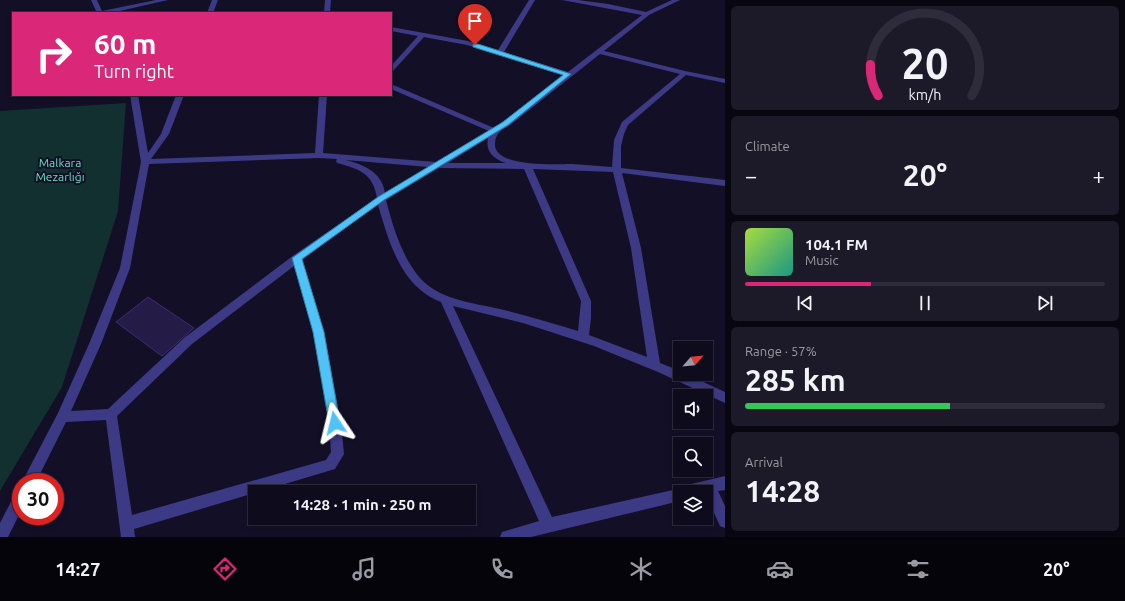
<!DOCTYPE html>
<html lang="en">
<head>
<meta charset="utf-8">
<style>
	body { margin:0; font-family:Ubuntu,sans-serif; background:#1c1929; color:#f1f3f6; height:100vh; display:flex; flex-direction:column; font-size:15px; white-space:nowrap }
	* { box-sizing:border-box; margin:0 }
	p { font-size:13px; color:#9b9ba3 }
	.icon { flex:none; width:22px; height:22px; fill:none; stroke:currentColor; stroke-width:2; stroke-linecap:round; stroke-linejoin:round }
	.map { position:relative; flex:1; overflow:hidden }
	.side { display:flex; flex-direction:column; gap:6px; padding:6px; background:#08060f; width:400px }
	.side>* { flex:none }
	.top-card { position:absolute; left:12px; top:12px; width:380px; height:84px; border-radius:0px; box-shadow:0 2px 6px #0003,0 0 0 1px #2e2b3b; background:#db2777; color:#fff; overflow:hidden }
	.needle { width:26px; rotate:63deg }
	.controls { position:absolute; left:673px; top:341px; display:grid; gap:8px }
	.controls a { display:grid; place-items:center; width:40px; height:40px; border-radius:0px; background:#0e0b1c; box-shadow:0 2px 6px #0003,0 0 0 1px #2e2b3b; font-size:20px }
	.speed { position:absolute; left:12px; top:473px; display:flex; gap:8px; font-size:20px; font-weight:700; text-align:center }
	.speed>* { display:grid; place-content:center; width:52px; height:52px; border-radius:50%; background:#0e0b1c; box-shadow:0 2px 6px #0003,0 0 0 1px #2e2b3b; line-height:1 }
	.speed .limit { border:6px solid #d22; background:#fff; color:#111 }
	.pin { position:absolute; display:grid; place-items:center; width:34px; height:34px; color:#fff; margin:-41px -17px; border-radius:50% 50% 50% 0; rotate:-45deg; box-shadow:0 0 4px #0007 }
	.pin .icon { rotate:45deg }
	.me { position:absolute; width:44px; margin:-22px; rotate:350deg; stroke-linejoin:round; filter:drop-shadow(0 0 3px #0008) }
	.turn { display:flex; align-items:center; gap:14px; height:84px; padding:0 16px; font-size:18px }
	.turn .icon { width:52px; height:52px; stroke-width:2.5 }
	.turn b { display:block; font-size:28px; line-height:34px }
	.big { font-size:30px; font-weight:600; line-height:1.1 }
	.side .card { flex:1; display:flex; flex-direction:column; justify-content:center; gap:6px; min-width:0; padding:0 14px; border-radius:6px; background:#1c1929 }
	.side .dial { align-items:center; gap:0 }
	.dial svg { height:104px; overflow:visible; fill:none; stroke:#2e2b3b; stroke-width:7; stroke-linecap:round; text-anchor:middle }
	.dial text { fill:#f1f3f6; stroke:none }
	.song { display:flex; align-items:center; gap:12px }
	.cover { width:48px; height:48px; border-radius:6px; background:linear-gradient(135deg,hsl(80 70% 55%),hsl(170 70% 35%)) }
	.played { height:4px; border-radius:2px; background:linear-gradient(90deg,#db2777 35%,#2e2b3b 35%) }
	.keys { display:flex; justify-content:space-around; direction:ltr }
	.heat { display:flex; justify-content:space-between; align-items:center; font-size:22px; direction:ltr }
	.charge { height:6px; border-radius:3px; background:linear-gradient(90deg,#34c759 57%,#2e2b3b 0) }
	.trip { position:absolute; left:248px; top:485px; width:228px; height:40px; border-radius:0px; background:#0e0b1c; box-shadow:0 2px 6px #0003,0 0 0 1px #2e2b3b; font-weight:600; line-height:40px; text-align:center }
	.menu { display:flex; height:64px; justify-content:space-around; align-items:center; background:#06040b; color:#9b9ba3 }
	.menu .icon { width:28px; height:28px }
	.menu .selected { color:#db2777 }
	.menu b { font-size:18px; color:#f1f3f6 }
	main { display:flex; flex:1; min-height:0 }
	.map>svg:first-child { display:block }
	.green { fill:#12302f }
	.building { fill:#241b47; stroke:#3b2d73 }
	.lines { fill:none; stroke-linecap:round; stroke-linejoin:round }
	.street { fill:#3d3a85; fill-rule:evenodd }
	.route { fill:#4fc3f7; stroke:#337fa1 }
	.labels { text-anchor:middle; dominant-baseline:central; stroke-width:4; stroke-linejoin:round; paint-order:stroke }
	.park-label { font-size:12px; fill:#5fe0c0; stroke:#130f26 }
</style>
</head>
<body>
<main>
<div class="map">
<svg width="725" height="537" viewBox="0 0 725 537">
	<rect width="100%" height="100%" fill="#130f26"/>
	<path class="green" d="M126 103 118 211 62 387 0 491V111Z"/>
	<path class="building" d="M148 297 194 328 162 356 116 322Z"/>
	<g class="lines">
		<g class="street">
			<path d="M91 0H97L102 11 156 0H168L111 13H97Z"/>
			<path d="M212 0H218L213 13H207Z"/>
			<path d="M325 0H331L330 13H324Z"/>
			<path d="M529 0H535L504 52 568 72 642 15 562 0H578L608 4 646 12 672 0H680L649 15 604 51 685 71 725 79V83L686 75 628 125 624 134 621 146V168L725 180V186L622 173 641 248 660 363 680 371V374H686L725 392V403L658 372 594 346 523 323 453 306 552 517 682 488 687 485 725 476V490L718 491 725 506V528L720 526 706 495V492H680V501L531 537H500L502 532 539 521 441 302C401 287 389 242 378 205L302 260 324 332 341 423 344 454 335 469 134 529 135 537H121L106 420 66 422 36 482H22L58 413 89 344 120 268 141 162 130 95H138L148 153 161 134 176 95H184L169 134 151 159 315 153 319 95H327L323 153 436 162 489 131 391 89V84L494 128 564 75 467 45 424 37 393 71 391 72V66L418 36 391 31V27L468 41 498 50ZM600 54 680 74 622 122 614 140 612 167C599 166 586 165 572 164 557 164 494 168 495 144 495 134 501 130 509 126ZM488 138C485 152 494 159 506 163H448ZM319 158 337 159 336 161 337 163C359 169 373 173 377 198L294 255 184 338 108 409 71 411 101 344 130 268 149 164ZM346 160 428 167 385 193C382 172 364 165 346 160ZM439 168 524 169 581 301 578 331C555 324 532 317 508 311 478 303 442 302 420 278 402 257 393 227 386 200ZM533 169 613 172 631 248 647 357 589 335 591 318V301ZM294 266 314 332 329 423 331 452 326 460 132 515 117 416 192 344Z"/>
			<path d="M21 490V511L8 537H0V523L16 492Z"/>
		</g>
	</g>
	<path class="route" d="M473 44H478L571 74 508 125 384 200 302 259 324 332 340 423 339 427 335 428 331 427 329 423 313 332 292 258 378 197 503 122 563 75 473 47Z"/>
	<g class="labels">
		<g class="park-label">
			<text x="60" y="162">Malkara<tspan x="60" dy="14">Mezarlığı</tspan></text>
		</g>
	</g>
</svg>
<div class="controls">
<a><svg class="needle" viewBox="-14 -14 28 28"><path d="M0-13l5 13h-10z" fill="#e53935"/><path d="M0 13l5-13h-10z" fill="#9b9ba3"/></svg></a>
<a><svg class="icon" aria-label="sound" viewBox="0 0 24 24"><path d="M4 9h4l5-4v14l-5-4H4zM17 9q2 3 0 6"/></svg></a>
<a><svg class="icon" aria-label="search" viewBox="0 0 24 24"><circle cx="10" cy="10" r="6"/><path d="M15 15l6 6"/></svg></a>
<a><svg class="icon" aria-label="layers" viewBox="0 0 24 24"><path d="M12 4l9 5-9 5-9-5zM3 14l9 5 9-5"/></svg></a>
</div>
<div class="speed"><div class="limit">30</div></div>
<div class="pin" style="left:475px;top:45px;background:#d93025"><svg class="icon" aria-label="arrive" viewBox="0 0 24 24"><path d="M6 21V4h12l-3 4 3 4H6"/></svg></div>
<svg class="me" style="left:335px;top:423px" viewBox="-20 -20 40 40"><path d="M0-17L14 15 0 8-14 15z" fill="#4fc3f7" stroke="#fff" stroke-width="4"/></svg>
<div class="trip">14:28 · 1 min · 250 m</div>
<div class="top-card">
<div class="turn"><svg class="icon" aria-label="right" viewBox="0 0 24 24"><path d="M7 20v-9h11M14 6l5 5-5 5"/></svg><div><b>60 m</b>Turn right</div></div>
</div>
</div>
<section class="side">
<div class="card dial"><svg viewBox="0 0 100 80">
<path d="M14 69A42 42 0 1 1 86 69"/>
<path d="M14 69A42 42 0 0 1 8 45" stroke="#db2777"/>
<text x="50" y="56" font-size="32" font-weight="700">20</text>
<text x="50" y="72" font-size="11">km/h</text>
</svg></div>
<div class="card"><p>Climate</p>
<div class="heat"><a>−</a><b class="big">20°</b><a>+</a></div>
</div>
<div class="card">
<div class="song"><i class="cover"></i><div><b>104.1 FM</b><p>Music</p></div></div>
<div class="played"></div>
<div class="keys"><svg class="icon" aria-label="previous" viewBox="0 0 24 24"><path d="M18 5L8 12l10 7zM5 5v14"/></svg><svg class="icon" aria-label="pause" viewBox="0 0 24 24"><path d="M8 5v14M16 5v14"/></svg><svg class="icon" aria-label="next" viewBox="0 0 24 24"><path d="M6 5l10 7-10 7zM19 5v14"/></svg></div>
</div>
<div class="card"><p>Range · 57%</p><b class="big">285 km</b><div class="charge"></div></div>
<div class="card"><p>Arrival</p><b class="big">14:28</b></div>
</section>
</main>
<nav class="menu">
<b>14:27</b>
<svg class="icon selected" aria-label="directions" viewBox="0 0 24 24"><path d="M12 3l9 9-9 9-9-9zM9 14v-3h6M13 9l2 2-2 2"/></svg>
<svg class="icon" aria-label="music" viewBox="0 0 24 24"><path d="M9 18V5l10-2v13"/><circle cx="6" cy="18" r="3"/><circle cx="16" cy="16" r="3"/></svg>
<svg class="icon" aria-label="phone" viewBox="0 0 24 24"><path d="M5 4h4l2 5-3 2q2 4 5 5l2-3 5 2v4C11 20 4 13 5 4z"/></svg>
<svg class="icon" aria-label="climate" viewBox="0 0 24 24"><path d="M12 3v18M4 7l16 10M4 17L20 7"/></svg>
<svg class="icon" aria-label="car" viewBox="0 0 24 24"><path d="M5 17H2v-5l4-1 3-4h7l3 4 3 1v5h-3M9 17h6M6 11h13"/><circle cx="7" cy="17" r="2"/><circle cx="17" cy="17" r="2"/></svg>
<svg class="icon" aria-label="filters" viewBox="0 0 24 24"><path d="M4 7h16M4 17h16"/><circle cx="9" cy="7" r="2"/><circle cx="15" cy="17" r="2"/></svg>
<b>20°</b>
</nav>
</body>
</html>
